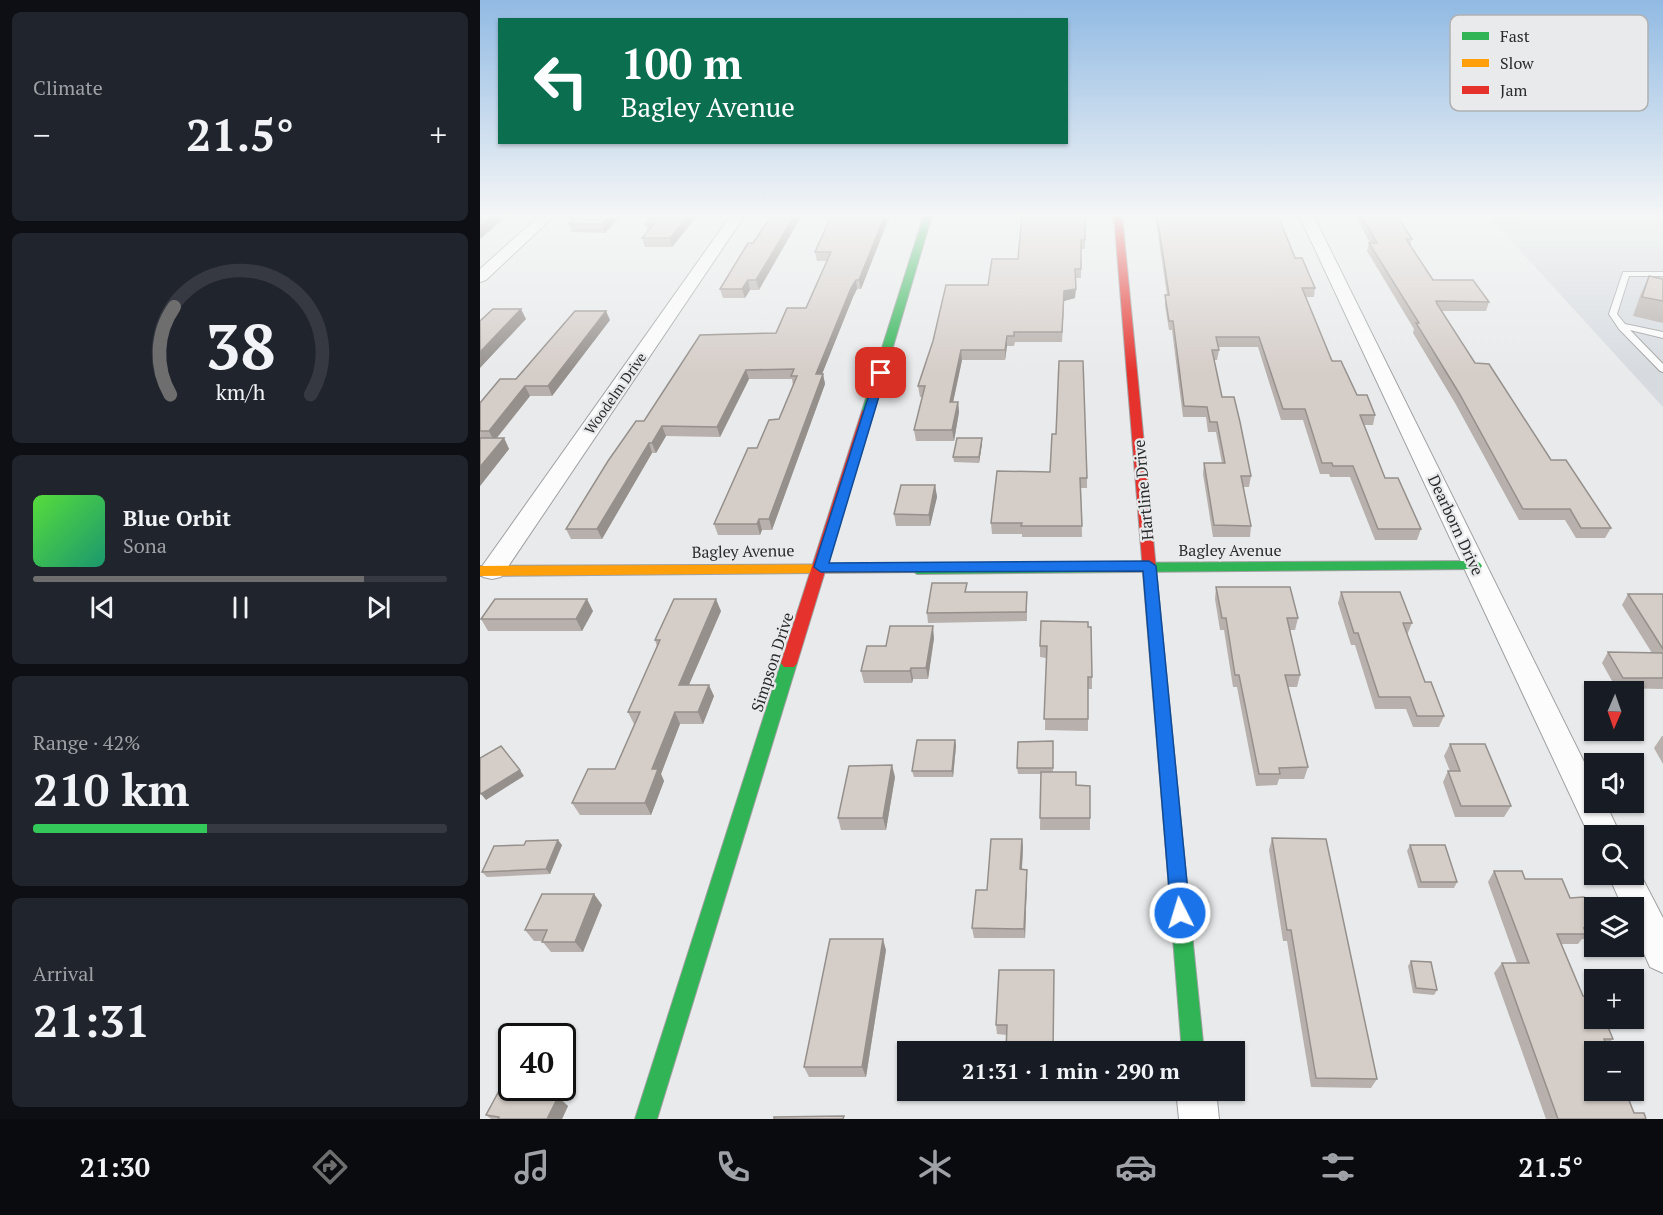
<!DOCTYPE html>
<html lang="en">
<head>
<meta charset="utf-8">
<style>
	body { margin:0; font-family:"PT Serif",serif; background:#20242c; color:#f1f3f6; height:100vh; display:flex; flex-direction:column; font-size:22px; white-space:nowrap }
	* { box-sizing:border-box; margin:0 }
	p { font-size:20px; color:#9ea1a6 }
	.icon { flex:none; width:33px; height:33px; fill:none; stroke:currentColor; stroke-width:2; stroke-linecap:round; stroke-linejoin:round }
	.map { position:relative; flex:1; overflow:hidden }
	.side { display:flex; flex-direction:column; gap:12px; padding:12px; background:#0d0f14; width:480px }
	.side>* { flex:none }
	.banner { position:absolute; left:18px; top:18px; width:570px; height:126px; border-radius:0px; box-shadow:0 2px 4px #0004; background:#0b6e4f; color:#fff; overflow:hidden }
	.needle { width:39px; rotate:182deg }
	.tools { position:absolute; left:1104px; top:681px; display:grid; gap:12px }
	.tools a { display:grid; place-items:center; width:60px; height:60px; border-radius:0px; background:#171b24; box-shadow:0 2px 4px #0004; font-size:30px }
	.speed { position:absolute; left:18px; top:1023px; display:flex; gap:12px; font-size:30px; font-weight:700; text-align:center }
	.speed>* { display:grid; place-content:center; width:78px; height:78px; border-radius:50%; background:#171b24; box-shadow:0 2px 4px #0004; line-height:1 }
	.speed .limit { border:3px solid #111; border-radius:9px; background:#fff; color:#111 }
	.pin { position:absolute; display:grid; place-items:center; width:51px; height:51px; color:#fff; margin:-26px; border-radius:12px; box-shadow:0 3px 9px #0006 }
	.me { position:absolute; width:66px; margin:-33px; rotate:355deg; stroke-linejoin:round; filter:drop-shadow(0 0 4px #0008) }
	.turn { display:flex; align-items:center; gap:21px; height:126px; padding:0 24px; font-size:27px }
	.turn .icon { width:78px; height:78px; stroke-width:2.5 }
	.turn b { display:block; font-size:42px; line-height:51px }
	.big { font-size:45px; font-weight:700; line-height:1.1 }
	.side .card { flex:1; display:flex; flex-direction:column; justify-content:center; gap:9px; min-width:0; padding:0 21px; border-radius:9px; background:#20242c }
	.side .dial { align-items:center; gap:0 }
	.dial svg { height:156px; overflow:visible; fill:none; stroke:#363941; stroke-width:7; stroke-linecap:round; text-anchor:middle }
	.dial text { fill:#f1f3f6; stroke:none }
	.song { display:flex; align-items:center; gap:18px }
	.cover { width:72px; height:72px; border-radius:9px; background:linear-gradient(135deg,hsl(110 70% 55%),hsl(160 70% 35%)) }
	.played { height:6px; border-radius:3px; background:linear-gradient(90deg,#6e6e6f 80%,#363941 80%) }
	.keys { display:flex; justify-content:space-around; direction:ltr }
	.heat { display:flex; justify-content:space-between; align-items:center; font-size:33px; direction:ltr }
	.charge { height:9px; border-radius:4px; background:linear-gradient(90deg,#34c759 42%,#363941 0) }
	.trip { position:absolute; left:417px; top:1041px; width:348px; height:60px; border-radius:0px; background:#171b24; box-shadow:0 2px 4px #0004; font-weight:700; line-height:60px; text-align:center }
	.dock { display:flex; height:96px; justify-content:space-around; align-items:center; background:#090b0e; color:#9ea1a6 }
	.dock .icon { width:42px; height:42px }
	.dock .on { color:#6e6e6f }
	.dock b { font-size:27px; color:#f1f3f6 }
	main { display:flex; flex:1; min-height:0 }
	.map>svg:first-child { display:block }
	.built { fill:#d7dbe0 }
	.green { fill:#d5e7d9 }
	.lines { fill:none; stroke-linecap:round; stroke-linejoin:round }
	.lane-casing { stroke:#a0a1a2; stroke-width:2 }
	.street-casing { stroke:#a0a1a2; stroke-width:2 }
	.fast-casing { stroke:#a0a1a2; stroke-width:2 }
	.slow-casing { stroke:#a0a1a2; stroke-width:2 }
	.jam-casing { stroke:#a0a1a2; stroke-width:2 }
	.lane { fill:#fcfcfc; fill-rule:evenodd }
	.street { fill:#fcfcfc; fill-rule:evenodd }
	.fast { fill:#30b455; fill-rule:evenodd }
	.slow { fill:#ff9f0a; fill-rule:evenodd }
	.jam { fill:#e5322d; fill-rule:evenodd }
	.wall { fill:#b7b0ac }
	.shaded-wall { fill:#95908c }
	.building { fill:#d5cdc8; stroke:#95908c; stroke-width:1.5 }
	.route { fill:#1a73e8; stroke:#114b97; stroke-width:1.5 }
	.labels { text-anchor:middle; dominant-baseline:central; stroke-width:4.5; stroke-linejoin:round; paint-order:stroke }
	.far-street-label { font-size:14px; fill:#2b2b2c; stroke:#e8eaec }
	.street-label { font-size:16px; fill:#2b2b2c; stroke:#e8eaec }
	.key { fill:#e8eaec; stroke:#afb1b2; stroke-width:1.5 }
	.key-label { font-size:16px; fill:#2b2b2c }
</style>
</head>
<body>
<main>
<section class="side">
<div class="card"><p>Climate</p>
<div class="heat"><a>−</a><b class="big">21.5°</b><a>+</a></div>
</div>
<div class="card dial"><svg viewBox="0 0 100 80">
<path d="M14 69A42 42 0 1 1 86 69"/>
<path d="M14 69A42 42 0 0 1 16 24" stroke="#6e6e6f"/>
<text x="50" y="56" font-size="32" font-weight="700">38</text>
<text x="50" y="72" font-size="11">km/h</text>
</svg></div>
<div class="card">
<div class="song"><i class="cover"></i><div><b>Blue Orbit</b><p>Sona</p></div></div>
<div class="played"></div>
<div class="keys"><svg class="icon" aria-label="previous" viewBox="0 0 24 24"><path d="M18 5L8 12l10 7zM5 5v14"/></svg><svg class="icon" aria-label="pause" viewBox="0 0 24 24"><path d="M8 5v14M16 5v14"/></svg><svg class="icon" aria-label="next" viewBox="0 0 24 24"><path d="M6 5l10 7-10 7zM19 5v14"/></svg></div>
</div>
<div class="card"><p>Range · 42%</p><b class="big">210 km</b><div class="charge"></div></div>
<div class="card"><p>Arrival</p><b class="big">21:31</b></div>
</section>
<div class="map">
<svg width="1183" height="1119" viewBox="0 0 1183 1119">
	<rect width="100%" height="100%" fill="#e9eaeb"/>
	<path class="built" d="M1037 247H1183V407Z"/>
	<path class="green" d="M1006 215H1183V247H1037Z"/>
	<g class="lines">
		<g class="lane-casing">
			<path id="lane" d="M1143 272H1183V276H1149L1137 314 1145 324 1183 332V338L1150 330 1183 364V372L1180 371 1139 329 1129 314Z"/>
		</g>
		<g class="street-casing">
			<g id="street">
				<path d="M60 215H75L6 280 0 282V269Z"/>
				<path d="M251 215H265L21 577 12 579 3 577 0 571 3 565Z"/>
				<path d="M819 215H833L1114 782V802H1125L1141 836H1114V846Z"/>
				<path d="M1154 862 1183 918V973L1170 967 1154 931V908H1143L1128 874H1154Z"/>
				<path d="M696 1090H736L739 1119H699Z"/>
			</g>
		</g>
		<g class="fast-casing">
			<g id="fast">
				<path d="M444 215H452L394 411 388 414 384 413 382 411Z"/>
				<path d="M995 561 1000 563 1002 566 1000 569 437 574 430 569 437 564Z"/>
				<path d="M309 657 314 659 317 663 177 1119H155L301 663 304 659Z"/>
				<path d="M697 866 704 869 706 875 724 1052H702L688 875 690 869Z"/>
			</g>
		</g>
		<g class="slow-casing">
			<g id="slow">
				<path d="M437 564 444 569 442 572 0 576V566Z"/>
				<path d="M674 616 679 617 681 621 706 875 704 881 697 884 690 881 688 875 667 621 669 617Z"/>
			</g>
		</g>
		<g class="jam-casing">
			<g id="jam">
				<path d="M634 215H642L681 621 679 625H669L667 621Z"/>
				<path d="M388 408 394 411 317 663 314 667H304L301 663 382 411Z"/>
			</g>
		</g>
		<use href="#lane" class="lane"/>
		<use href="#street" class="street"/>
		<use href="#fast" class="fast"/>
		<use href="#slow" class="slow"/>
		<use href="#jam" class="jam"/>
	</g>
	<g class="wall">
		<path d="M142 215 125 233 92 232 89 224Z"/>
		<path d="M218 215 192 247H165L162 238 168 232 165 224Z"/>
		<path d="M352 215H410L381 289H377L373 297 342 374H343L345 384 292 530H282L280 535H238L234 524 277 448 299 419 313 386 312 379H269L240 437 186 436 176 453H172L122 539H91L86 529 164 421 296 333 326 308 347 261H337L335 252Z"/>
		<path d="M605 215V249H601V278H595V298L584 301 582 342H535L534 346H527L525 360H482L473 402H478L479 412 474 441H436L434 430 443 397H440L438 386 508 285 538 259Z"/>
		<path d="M675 215H798L813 253 835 288 834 297H826L852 361 877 395 895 415 893 425H884L905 478 941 529 937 540H895L870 477H850L849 474H840L823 420H801L778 347H738L739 350 737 360H734L742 397 771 476 769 487H763L771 526 770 537H733L723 474 724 463H742L736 432H728L726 417H703L692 330H689L685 305V295H687Z"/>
		<path d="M875 215H916L932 239 930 245 953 280 1009 302 1006 311H961L995 363 1071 460 1131 528 1125 538H1096L1085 520H1039L975 403 933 333 934 329 887 251 889 243H890Z"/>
		<path d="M268 243 279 290H270L265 298H243L240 289Z"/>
		<path d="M1169 276 1183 279V323L1153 316 1160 296Z"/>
		<path d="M130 320 72 396H50L17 438H24L29 449 0 486V403L36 379Z"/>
		<path d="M502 444 499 463 474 462 473 457Z"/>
		<path d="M517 471 607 478V488H601L602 537H542V534H512L511 523Z"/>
		<path d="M455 485 457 497 450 526H416L414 514Z"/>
		<path d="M736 587 818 618 815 630H810L820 675 817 687H808L828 767 824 779H799L797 785 776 786 757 687H753L744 630H740L735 599Z"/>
		<path d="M861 592 932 623 927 635 945 682 964 716 959 727H933L926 709H895L875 645H871L858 603Z"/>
		<path d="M1148 594H1183V689L1136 688 1122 663 1128 652 1172 653 1142 605Z"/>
		<path d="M547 601V621L448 623 447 613Z"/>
		<path d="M113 611 102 631H8L1 619Z"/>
		<path d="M241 611 209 685 234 696 223 724H200L181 774 184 781 171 815H100L92 803 135 769 155 724H154L148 712 177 646 175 640Z"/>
		<path d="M608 627 612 677V689H608V731L565 730 566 658 560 657V646Z"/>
		<path d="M454 638 448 679H433L432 683H384L381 671 406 646Z"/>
		<path d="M1182 736H1183V764L1174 748Z"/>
		<path d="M475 740 476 746 473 777H434L432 771Z"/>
		<path d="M573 741V772L596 785 610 786V830H560L561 774H538L537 768Z"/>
		<path d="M970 744 1031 806 1024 817H975L963 782 968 771H970L964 756Z"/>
		<path d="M415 777 406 830H361L358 818Z"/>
		<path d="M792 838 897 1079 891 1088 831 1087 807 941H803L789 850Z"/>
		<path d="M542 839 543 848 542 870 547 879 545 938H494L492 928 507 890Z"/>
		<path d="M44 845H82L70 874 7 877 2 872Z"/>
		<path d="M930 845 977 882 974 888H938L927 851Z"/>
		<path d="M1014 871 1045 879 1090 898 1114 921V933L1109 939H1102L1098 944H1081L1103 996 1133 1039 1126 1045 1154 1113 1166 1119H1066L1014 973 1022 963H1037L1008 882Z"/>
		<path d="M122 905 103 952H71L62 941H54L45 930Z"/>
		<path d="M406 950 386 1077H329L324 1067Z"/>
		<path d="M931 961 957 990 954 995 933 993 928 966Z"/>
		<path d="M574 970V981L527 1035 517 1034 516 1025Z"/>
		<path d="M78 1097 88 1106 82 1119H11L6 1115Z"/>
	</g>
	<g class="shaded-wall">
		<path d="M15 215H28L0 239V227Z"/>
		<path d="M130 215H142L125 233 122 224Z"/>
		<path d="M209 215H218L192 247 190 238Z"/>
		<path d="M315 215H322L279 290 276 280Z"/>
		<path d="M405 215H410L381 289 379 280Z"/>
		<path d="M268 280 270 290 265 298 262 289Z"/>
		<path d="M376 280 377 289 373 297 338 384 336 374 371 288Z"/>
		<path d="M596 289 595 298 584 301 582 342 584 291Z"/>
		<path d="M41 309 46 319 0 368V352Z"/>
		<path d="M126 311 130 320 72 396 68 386Z"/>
		<path d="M527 336V346L525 360V350Z"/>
		<path d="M481 350 482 360 471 412 470 402Z"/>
		<path d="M266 370 269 379 240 437 237 427Z"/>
		<path d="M343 374 345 384 292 530 289 519Z"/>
		<path d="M45 386 50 396 14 441 9 431Z"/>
		<path d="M478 402 479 412 474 441 472 430Z"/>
		<path d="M182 426 186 436 176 453 172 443Z"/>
		<path d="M24 438 29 449 0 486V467Z"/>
		<path d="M502 438V444L499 463V457Z"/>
		<path d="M169 443 172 453 122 539 117 529Z"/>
		<path d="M455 485 457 497 450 526 449 515Z"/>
		<path d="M279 519 282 530 280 535 277 524Z"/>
		<path d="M107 599 113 611 102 631 96 619Z"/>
		<path d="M236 599 241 611 204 696 199 685Z"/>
		<path d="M453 626 454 638 448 679 446 668Z"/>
		<path d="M431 668 433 679 432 683 430 671Z"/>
		<path d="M229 685 234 696 223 724 218 712Z"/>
		<path d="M195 712 200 724 181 774 184 781 171 815 165 803 172 769Z"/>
		<path d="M475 740 476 746 473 777 472 771Z"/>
		<path d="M412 765 415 777 406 830 403 818Z"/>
		<path d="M40 770 44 776 6 800 1 794Z"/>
		<path d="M542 839 543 848 541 879 540 869Z"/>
		<path d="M78 840 82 845 70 874 66 869Z"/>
		<path d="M547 870V879L545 938 544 929Z"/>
		<path d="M114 894 122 905 103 952 95 942Z"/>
		<path d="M403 939 406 950 386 1077 382 1067Z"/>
		<path d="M78 1097 88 1106 82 1119H67Z"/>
	</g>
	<g class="building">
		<path d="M0 215H15L0 227Z"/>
		<path d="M98 215H130L122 224H89Z"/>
		<path d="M173 215H209L190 238H162L174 224H165Z"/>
		<path d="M292 215H315L276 280H268L262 289H240L268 243H273Z"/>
		<path d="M352 215H405L379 280H376L371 288 336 374H343L289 519H279L277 524H234L268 448H277L289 420 299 419 317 376H311L314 369 266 370 237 427 182 426 172 443H169L117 529H86L128 461 156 421H164L220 335 296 333 307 308H326L351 252H335Z"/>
		<path d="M542 215H605V240H601V269H595L596 289 584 291 582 332H534V336H527L525 350H481L470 402H478L472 430H434L445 386H438L453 341 466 285H508L512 259H538Z"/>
		<path d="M677 215H798L813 253 815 258H822L835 288H822L852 361H861L877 395H887L895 415H880L905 478H918L941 529H898L873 466H853L852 463H842L825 409H803L779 337H736L739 350H732L742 397H754L760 422 771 476H761L771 526 734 525 724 463H745L737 422H730L727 407 704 406 693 321H689L685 295H689Z"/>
		<path d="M881 215H916L932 239H926L953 280H993L1009 302 956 301 957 304 995 363 1009 364 1071 460H1086L1131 528H1101L1090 509H1043L979 393 936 323H939L889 243H897Z"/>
		<path d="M1169 276 1183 279V301L1162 297Z"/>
		<path d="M13 309H41L0 352V321Z"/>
		<path d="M95 311H126L68 386H45L9 431H0V403L20 379H36Z"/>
		<path d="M579 361H603L607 478H600L602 526H541L542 523H511L517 471 570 472 572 434H576Z"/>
		<path d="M0 438H24L0 467Z"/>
		<path d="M477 438H502L499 457H473Z"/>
		<path d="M421 485H455L449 515 414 514Z"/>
		<path d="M452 583H487L485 592H547L546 612 447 613Z"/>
		<path d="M736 587H810L818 618H807L820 675H805L828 767 799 768 800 774H779L759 675H755L746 618H742Z"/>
		<path d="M861 592H920L932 623H923L945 682H951L964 716H937L930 697H899L878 633H874Z"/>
		<path d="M1148 594H1183V649Z"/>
		<path d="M15 599H107L96 619H1Z"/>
		<path d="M194 599H236L199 685H229L218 712H195L172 769H178L165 803H92L108 769H135L160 712H148L180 640H175Z"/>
		<path d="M561 621 608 622V627H611L612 677H608V719H564L567 646H560Z"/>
		<path d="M410 626H453L446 668H431L430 671H381L387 646H406Z"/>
		<path d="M1128 652 1183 653V678H1143Z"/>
		<path d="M437 740H475L472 771H432Z"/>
		<path d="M573 741V768H537L538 742Z"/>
		<path d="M970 744H1005L1031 806H981L968 771H980Z"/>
		<path d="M21 746 40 770 1 794 0 792V758Z"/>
		<path d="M412 765 403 818H358L369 766Z"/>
		<path d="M561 772H596V785L610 786V818H560Z"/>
		<path d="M792 838 846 839 897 1079 836 1078 811 930H807Z"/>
		<path d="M511 839H542L540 869 547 870 544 929 492 928 496 890H507Z"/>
		<path d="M78 840 66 869 2 872 14 846 44 845 46 841Z"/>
		<path d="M930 845H965L977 882H941Z"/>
		<path d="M1014 871H1042L1045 879H1082L1090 898 1104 897 1114 921V928H1104L1106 934H1077L1103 996 1114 995V1018H1124L1133 1039H1124L1129 1052H1114V1090H1145L1154 1113H1164L1166 1119H1078L1022 963H1049Z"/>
		<path d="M62 894H114L95 942H62L67 930H45Z"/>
		<path d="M350 939H403L382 1067H324Z"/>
		<path d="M931 961 951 962 957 990 936 988Z"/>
		<path d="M519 970H574L573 1052H526L527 1025H516Z"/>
		<path d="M20 1089 78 1097 67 1119H18L19 1117 6 1115Z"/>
		<path d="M364 1116 363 1119H294V1117Z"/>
	</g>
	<linearGradient id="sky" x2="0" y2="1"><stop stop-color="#91bae3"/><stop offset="0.58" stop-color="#f5f6f6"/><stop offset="1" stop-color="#f5f6f6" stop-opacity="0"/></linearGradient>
	<rect width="1183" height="372" fill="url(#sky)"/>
	<path class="route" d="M401 369 406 373 349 563 669 561 676 566 710 913 707 919 700 922 693 919 691 913 663 571 341 572 334 567 396 373Z"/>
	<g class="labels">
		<g class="far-street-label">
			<text transform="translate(135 393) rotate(-55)">Woodelm Drive</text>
		</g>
		<g class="street-label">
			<text transform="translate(663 490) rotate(-95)">Hartline Drive</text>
			<text transform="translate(976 525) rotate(65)">Dearborn Drive</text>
			<text x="750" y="550">Bagley Avenue</text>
			<text transform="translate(263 551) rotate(-1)">Bagley Avenue</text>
			<text transform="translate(292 662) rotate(-72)">Simpson Drive</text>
		</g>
	</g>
	<rect x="970" y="15" width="198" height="96" rx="9" class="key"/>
	<rect x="982" y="32" width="27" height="8" fill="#30b455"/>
	<rect x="982" y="59" width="27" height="8" fill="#ff9f0a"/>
	<rect x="982" y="86" width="27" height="8" fill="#e5322d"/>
	<g class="key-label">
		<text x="1020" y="42">Fast</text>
		<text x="1020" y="69">Slow</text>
		<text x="1020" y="96">Jam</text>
	</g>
</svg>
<div class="tools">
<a><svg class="needle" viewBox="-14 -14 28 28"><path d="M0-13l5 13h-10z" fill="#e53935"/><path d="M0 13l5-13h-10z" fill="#9ea1a6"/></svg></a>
<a><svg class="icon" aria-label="sound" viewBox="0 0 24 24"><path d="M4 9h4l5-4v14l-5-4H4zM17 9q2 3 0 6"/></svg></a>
<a><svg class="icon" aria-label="search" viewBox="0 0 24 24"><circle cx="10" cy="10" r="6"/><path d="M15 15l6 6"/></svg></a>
<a><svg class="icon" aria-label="layers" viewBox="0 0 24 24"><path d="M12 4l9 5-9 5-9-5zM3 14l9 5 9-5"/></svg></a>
<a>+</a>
<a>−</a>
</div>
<div class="speed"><div class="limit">40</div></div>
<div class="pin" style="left:401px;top:373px;background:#d93025"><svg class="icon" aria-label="arrive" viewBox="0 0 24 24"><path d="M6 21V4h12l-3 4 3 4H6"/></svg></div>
<svg class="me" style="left:700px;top:913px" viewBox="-20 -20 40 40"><circle r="17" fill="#1a73e8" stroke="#fff" stroke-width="3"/><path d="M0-11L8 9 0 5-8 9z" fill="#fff"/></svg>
<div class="trip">21:31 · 1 min · 290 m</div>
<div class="banner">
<div class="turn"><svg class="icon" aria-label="left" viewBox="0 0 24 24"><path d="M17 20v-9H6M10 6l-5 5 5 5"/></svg><div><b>100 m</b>Bagley Avenue</div></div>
</div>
</div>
</main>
<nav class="dock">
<b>21:30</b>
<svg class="icon on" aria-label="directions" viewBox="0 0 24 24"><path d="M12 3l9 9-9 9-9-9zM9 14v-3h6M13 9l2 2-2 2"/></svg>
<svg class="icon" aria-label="music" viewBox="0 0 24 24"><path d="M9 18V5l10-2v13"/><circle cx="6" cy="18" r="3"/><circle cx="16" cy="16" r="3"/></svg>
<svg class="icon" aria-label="phone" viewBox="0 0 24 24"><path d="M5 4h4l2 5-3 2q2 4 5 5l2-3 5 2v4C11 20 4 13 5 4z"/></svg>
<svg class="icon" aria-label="climate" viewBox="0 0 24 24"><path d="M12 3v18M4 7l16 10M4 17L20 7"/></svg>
<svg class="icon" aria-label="car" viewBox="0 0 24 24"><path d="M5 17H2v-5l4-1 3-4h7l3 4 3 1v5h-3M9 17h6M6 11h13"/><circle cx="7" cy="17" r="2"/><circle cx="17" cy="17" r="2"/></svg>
<svg class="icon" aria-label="filters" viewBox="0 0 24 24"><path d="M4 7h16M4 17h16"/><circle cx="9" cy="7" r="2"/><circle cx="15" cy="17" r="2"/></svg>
<b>21.5°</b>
</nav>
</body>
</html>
